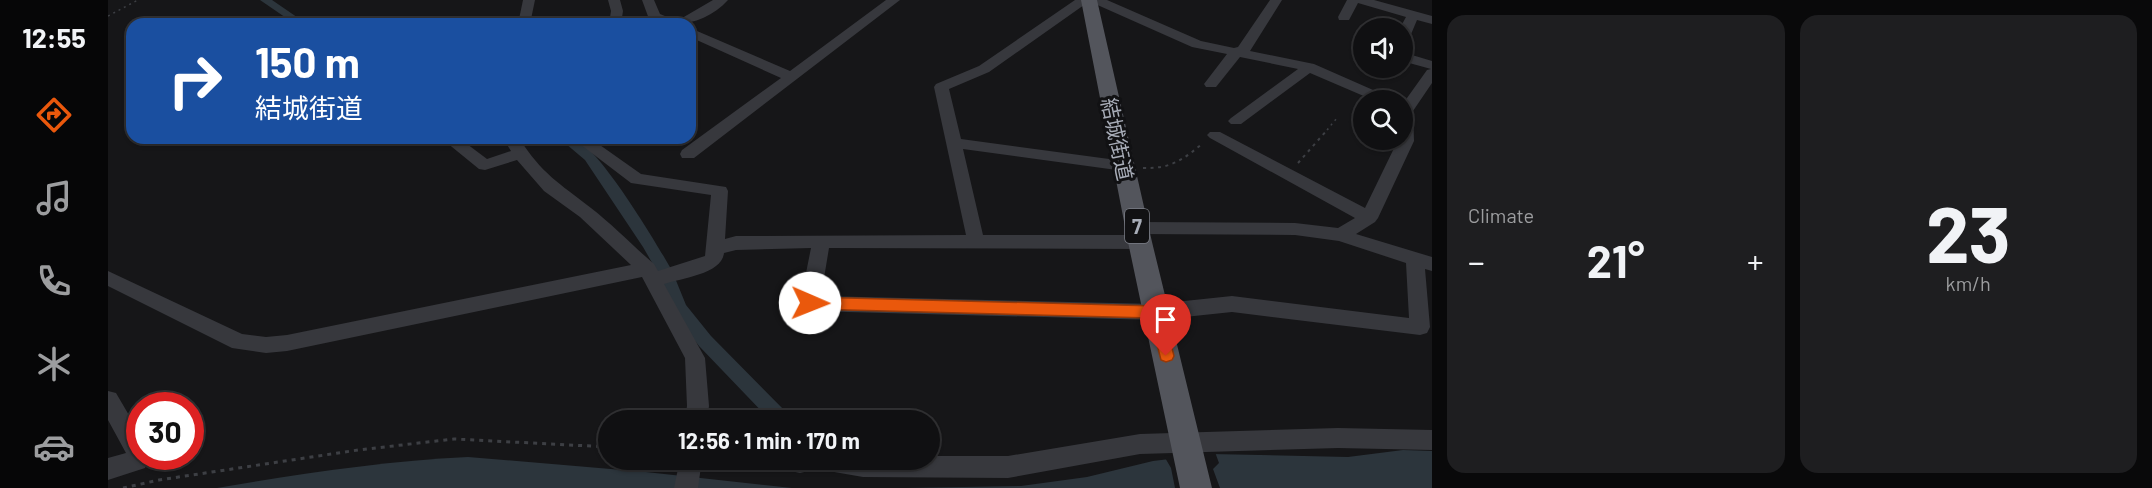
<!DOCTYPE html>
<html lang="en">
<head>
<meta charset="utf-8">
<style>
	body { margin:0; font-family:Barlow,"Noto Sans JP",sans-serif; background:#1e1e20; color:#f1f3f6; height:100vh; display:flex; flex-direction:column; font-size:22px; white-space:nowrap }
	* { box-sizing:border-box; margin:0 }
	p { font-size:20px; color:#9c9d9f }
	.icon { flex:none; width:33px; height:33px; fill:none; stroke:currentColor; stroke-width:2; stroke-linecap:round; stroke-linejoin:round }
	.map { position:relative; flex:1; overflow:hidden }
	.sheet { display:flex; flex-direction:column; gap:15px; padding:15px; background:#09090a; width:720px }
	.sheet>* { flex:none }
	.top-card { position:absolute; left:18px; top:18px; width:570px; height:126px; border-radius:18px; box-shadow:0 2px 4px #0004,0 0 0 2px #303032; background:#1a4fa0; color:#fff; overflow:hidden }
	.tools { position:absolute; left:1245px; top:18px; display:grid; gap:12px }
	.tools a { display:grid; place-items:center; width:60px; height:60px; border-radius:50%; background:#101012; box-shadow:0 2px 4px #0004,0 0 0 2px #303032; font-size:30px }
	.speed { position:absolute; left:18px; top:392px; display:flex; gap:12px; font-size:30px; font-weight:700; text-align:center }
	.speed>* { display:grid; place-content:center; width:78px; height:78px; border-radius:50%; background:#101012; box-shadow:0 2px 4px #0004,0 0 0 2px #303032; line-height:1 }
	.speed .limit { border:9px solid #d22; background:#fff; color:#111 }
	.pin { position:absolute; display:grid; place-items:center; width:51px; height:51px; color:#fff; margin:-62px -26px; border-radius:50% 50% 50% 0; rotate:-45deg; box-shadow:0 0 6px #0007 }
	.pin .icon { rotate:45deg }
	.me { position:absolute; width:66px; margin:-33px; rotate:91deg; stroke-linejoin:round; filter:drop-shadow(0 0 4px #0008) }
	.turn { display:flex; align-items:center; gap:21px; height:126px; padding:0 30px; font-size:27px }
	.turn .icon { width:78px; height:78px; stroke-width:2.5 }
	.turn b { display:block; font-size:42px; line-height:51px }
	.big { font-size:45px; font-weight:700; line-height:1.1 }
	.sheet .widget { flex:1; display:flex; flex-direction:column; justify-content:center; gap:9px; min-width:0; padding:0 21px; border-radius:18px; background:#1e1e20 }
	.sheet .dial { align-items:center; gap:0 }
	.dial b { font-size:78px; line-height:1 }
	.heat { display:flex; justify-content:space-between; align-items:center; font-size:33px; direction:ltr }
	.sheet .tiles { flex:1; display:grid; gap:15px; grid-template-columns:repeat(2,1fr) }
	.trip { position:absolute; left:490px; top:410px; width:342px; height:60px; border-radius:30px; background:#101012; box-shadow:0 2px 4px #0004,0 0 0 2px #303032; font-weight:700; line-height:60px; text-align:center }
	main { display:flex; flex:1; min-height:0 }
	.menu { display:flex; flex-direction:column; width:108px; justify-content:space-around; align-items:center; background:#060607; color:#9c9d9f }
	.menu .icon { width:42px; height:42px }
	.menu .active { color:#ea580c }
	.menu b { font-size:27px; color:#f1f3f6 }
	.map>svg:first-child { display:block }
	.water { fill:#2c353c }
	.pier { fill:#161618 }
	.lines { fill:none; stroke-linecap:round; stroke-linejoin:round }
	.canal { fill:#2c353c; fill-rule:evenodd }
	.path-far2 { stroke:#3d3f44; stroke-width:1.5; stroke-dasharray:2 4; stroke-linecap:butt }
	.path-far1 { stroke:#3d3f44; stroke-width:2; stroke-dasharray:3 4.5; stroke-linecap:butt }
	.path { stroke:#3d3f44; stroke-width:3; stroke-dasharray:4 5; stroke-linecap:butt }
	.minor { fill:#37383d; fill-rule:evenodd }
	.major { fill:#53555c; fill-rule:evenodd }
	.route { fill:#ea580c; stroke:#983908; stroke-width:1.5 }
	.labels { text-anchor:middle; dominant-baseline:central; stroke-width:6; stroke-linejoin:round; paint-order:stroke }
	.shield { fill:#111113; stroke:#7b7e86; stroke-width:1.5 }
	.shield-label { font-size:20px; font-weight:bold; fill:#a8adb8 }
	.street-label { font-size:21px; fill:#a8adb8; stroke:#111113 }
</style>
</head>
<body>
<main>
<nav class="menu">
<b>12:55</b>
<svg class="icon active" aria-label="directions" viewBox="0 0 24 24"><path d="M12 3l9 9-9 9-9-9zM9 14v-3h6M13 9l2 2-2 2"/></svg>
<svg class="icon" aria-label="music" viewBox="0 0 24 24"><path d="M9 18V5l10-2v13"/><circle cx="6" cy="18" r="3"/><circle cx="16" cy="16" r="3"/></svg>
<svg class="icon" aria-label="phone" viewBox="0 0 24 24"><path d="M5 4h4l2 5-3 2q2 4 5 5l2-3 5 2v4C11 20 4 13 5 4z"/></svg>
<svg class="icon" aria-label="climate" viewBox="0 0 24 24"><path d="M12 3v18M4 7l16 10M4 17L20 7"/></svg>
<svg class="icon" aria-label="car" viewBox="0 0 24 24"><path d="M5 17H2v-5l4-1 3-4h7l3 4 3 1v5h-3M9 17h6M6 11h13"/><circle cx="7" cy="17" r="2"/><circle cx="17" cy="17" r="2"/></svg>
</nav>
<div class="map">
<svg width="1324" height="488" viewBox="0 0 1324 488">
	<rect width="100%" height="100%" fill="#161618"/>
	<g class="water">
		<path d="M1295 450 1324 451V488H797L913 486 979 477 1045 461 1103 454 1240 457Z"/>
		<path d="M360 457 538 472 684 488H109C192 474 275 461 360 457Z"/>
	</g>
	<path class="pier" d="M1107 452 1111 463 1105 469 1112 488H1067L1063 468 1056 456Z"/>
	<g class="lines">
		<g class="canal">
			<path d="M152 0H164L199 24H187Z"/>
			<path d="M451 138C455 138 461 137 465 138 490 145 549 244 563 269L560 273H550L535 247 477 160Z"/>
			<path d="M561 276 567 278 578 305 603 336 680 414 683 420H662L591 346 565 313 553 282 555 278Z"/>
		</g>
		<g class="path-far2">
			<path d="M0 16 30 0"/>
			<path d="M1219 130 1229 118"/>
		</g>
		<g class="path-far1">
			<path d="M1190 163 1220 129"/>
			<path d="M1035 168C1062 169 1075 160 1095 143"/>
		</g>
		<path class="path" d="M15 488 51 480 250 450 346 439 501 447"/>
		<g class="minor">
			<path d="M415 0H427L422 24H410Z"/>
			<path d="M500 0H512L515 11 513 24H501L503 11Z"/>
			<path d="M534 0H546L552 14 569 21 605 0H620C600 22 569 30 541 19Z"/>
			<path d="M778 0H792L586 158H574L572 154 574 150 673 78 582 37V28L682 71Z"/>
			<path d="M967 0H999L1093 41 1126 48 1130 47 1162 0H1174L1142 51 1206 64 1281 97 1283 100H1265L1202 73 1133 124H1123L1120 121 1123 118 1190 69 1132 57 1108 87H1098L1096 84 1119 54 1084 47 985 3 976 5 881 72 841 89 853 139 1016 161 1022 162 1024 166 1022 170 1016 171 855 149 875 235H1032L1038 237 1041 242 1038 247 1032 249 721 248 713 296 1048 304 1124 296 1301 318 1298 263 1231 241 1187 235 1029 234 1023 232 1020 228 1023 224 1029 222 1187 223 1230 228 1247 218 1102 138 1099 135 1102 132H1112L1257 208 1290 140H1294V105L1319 70 1323 69 1294 61V52L1324 61V83L1305 111 1306 141 1270 218 1267 222 1248 234 1324 257V271L1317 269 1322 327 1319 333 1312 335 1124 312 1048 320 702 311 695 308 692 303 703 248 628 250 616 253C614 274 574 278 556 284L597 358 601 406 599 420H577L579 406 577 358 534 277 179 351 158 353 124 348 0 286V271L134 334 158 337 179 335 523 265 472 217 436 191 409 160 377 170 371 169 333 138H351L379 159 403 151 395 138H411C434 174 451 183 483 208 505 225 525 246 546 264L550 271 597 256 603 195 523 183 464 138H482L533 174 618 187 620 191 617 239 628 236 858 235 826 87 828 84 871 66Z"/>
			<path d="M1239 0H1266L1324 16V24L1309 20 1301 39 1294 43V28H1292L1298 17 1250 3 1241 20H1231L1230 17Z"/>
			<path d="M0 391 8 393 32 434V456H42L37 468 0 480V458L18 453 0 420Z"/>
			<path d="M1230 428 1324 430V450L1230 448 1032 454 900 478 755 477 709 469 692 473 663 467 660 459H822V456H900L1032 434Z"/>
			<path d="M572 459H594L590 488H566Z"/>
		</g>
		<path class="major" d="M973 0H989L1044 242 1104 488H1072L1020 242Z"/>
	</g>
	<path class="route" d="M702 297 1048 306 1053 308 1055 312 1066 356 1064 360 1058 362 1053 360 1042 318 702 309 697 307 694 303 697 299Z"/>
	<g class="labels">
		<rect class="shield" x="1017" y="209" width="24" height="34" rx="4.5"/>
		<g class="shield-label">
			<text x="1029" y="226">7</text>
		</g>
		<g class="street-label">
			<text transform="translate(1010 139) rotate(78)">結城街道</text>
		</g>
	</g>
</svg>
<div class="tools">
<a><svg class="icon" aria-label="sound" viewBox="0 0 24 24"><path d="M4 9h4l5-4v14l-5-4H4zM17 9q2 3 0 6"/></svg></a>
<a><svg class="icon" aria-label="search" viewBox="0 0 24 24"><circle cx="10" cy="10" r="6"/><path d="M15 15l6 6"/></svg></a>
</div>
<div class="speed"><div class="limit">30</div></div>
<div class="pin" style="left:1058px;top:356px;background:#d93025"><svg class="icon" aria-label="arrive" viewBox="0 0 24 24"><path d="M6 21V4h12l-3 4 3 4H6"/></svg></div>
<svg class="me" style="left:702px;top:303px" viewBox="-20 -20 40 40"><circle r="19" fill="#fff"/><path d="M0-13L10 11 0 6-10 11z" fill="#ea580c"/></svg>
<div class="trip">12:56 · 1 min · 170 m</div>
<div class="top-card">
<div class="turn"><svg class="icon" aria-label="right" viewBox="0 0 24 24"><path d="M7 20v-9h11M14 6l5 5-5 5"/></svg><div><b>150 m</b>結城街道</div></div>
</div>
</div>
<section class="sheet">
<div class="tiles">
<div class="widget"><p>Climate</p>
<div class="heat"><a>−</a><b class="big">21°</b><a>+</a></div>
</div>
<div class="widget dial"><b>23</b><p>km/h</p></div>
</div>
</section>
</main>
</body>
</html>
